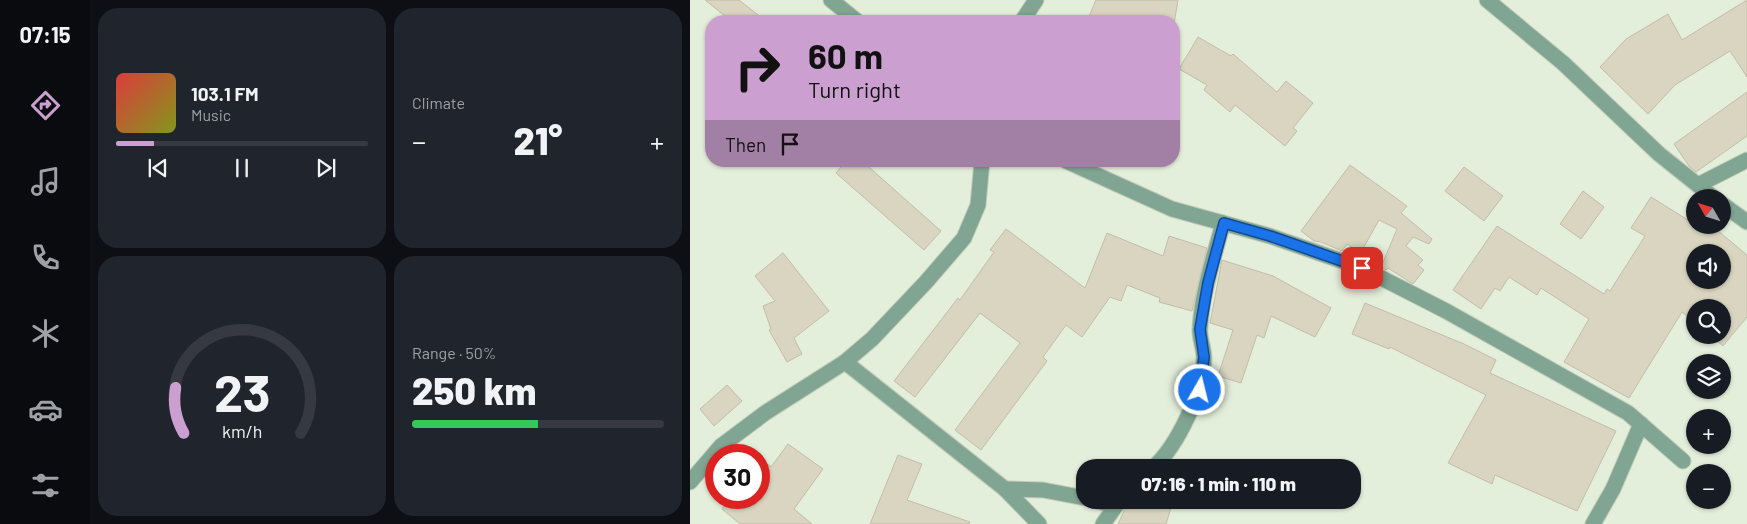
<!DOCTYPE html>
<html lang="en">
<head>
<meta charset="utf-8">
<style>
	body { margin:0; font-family:Barlow,sans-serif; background:#20242c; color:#f1f3f6; height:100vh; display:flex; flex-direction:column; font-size:19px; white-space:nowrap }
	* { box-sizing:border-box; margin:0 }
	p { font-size:16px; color:#9ea1a6 }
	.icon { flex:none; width:28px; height:28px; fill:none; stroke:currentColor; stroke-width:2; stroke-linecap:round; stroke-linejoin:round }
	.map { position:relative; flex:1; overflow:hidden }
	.drawer { display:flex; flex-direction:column; gap:8px; padding:8px; background:#0d0f14; width:600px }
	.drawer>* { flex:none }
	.guide { position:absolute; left:15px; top:15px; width:475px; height:152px; border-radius:20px; box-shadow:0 1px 4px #0004; background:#cb9fcf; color:#111; overflow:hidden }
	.needle { width:32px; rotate:309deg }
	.controls { position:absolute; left:996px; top:189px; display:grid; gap:10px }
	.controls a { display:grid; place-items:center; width:45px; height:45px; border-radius:50%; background:#171b24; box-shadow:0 1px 4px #0004; font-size:25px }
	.speed { position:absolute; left:15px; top:444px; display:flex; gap:10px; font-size:25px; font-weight:700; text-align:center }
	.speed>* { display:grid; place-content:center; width:65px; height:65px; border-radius:50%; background:#171b24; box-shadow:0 1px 4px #0004; line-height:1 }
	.speed .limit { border:8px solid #d22; background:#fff; color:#111 }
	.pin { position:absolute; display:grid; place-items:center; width:42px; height:42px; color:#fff; margin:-21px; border-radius:10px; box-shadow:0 2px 8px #0006 }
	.me { position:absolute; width:55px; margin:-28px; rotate:8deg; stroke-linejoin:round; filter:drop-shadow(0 0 4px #0008) }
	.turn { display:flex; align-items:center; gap:18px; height:105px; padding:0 20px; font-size:22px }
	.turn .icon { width:65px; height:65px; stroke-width:2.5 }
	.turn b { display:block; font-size:35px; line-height:42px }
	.then { display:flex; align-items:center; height:48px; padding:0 20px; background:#0003; gap:10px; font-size:19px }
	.big { font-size:38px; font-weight:800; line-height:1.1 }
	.drawer .widget { flex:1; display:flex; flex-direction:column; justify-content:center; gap:8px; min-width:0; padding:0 18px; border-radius:20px; background:#20242c }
	.drawer .dial { align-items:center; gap:0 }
	.dial svg { height:130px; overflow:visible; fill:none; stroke:#363941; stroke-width:7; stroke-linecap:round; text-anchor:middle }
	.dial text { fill:#f1f3f6; stroke:none }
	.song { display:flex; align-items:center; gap:15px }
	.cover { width:60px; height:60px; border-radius:8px; background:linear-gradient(135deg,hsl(0 70% 55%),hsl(70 70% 35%)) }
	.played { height:5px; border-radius:2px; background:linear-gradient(90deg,#cb9fcf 15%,#363941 15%) }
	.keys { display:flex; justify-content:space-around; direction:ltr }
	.heat { display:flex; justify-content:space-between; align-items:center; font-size:28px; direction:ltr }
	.charge { height:8px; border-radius:4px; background:linear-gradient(90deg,#34c759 50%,#363941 0) }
	.drawer .tiles { flex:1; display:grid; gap:8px; grid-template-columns:repeat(2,1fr) }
	.trip { position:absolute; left:386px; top:459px; width:285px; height:50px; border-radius:20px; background:#171b24; box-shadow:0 1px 4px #0004; font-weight:800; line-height:50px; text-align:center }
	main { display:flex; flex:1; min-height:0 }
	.tab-bar { display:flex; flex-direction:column; width:90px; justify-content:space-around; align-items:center; background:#090b0e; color:#9ea1a6 }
	.tab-bar .icon { width:35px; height:35px }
	.tab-bar .selected { color:#cb9fcf }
	.tab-bar b { font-size:22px; color:#f1f3f6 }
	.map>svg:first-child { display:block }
	.building { fill:#d9d5c0; stroke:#c2bda9; fill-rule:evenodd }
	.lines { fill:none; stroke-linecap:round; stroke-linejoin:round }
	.street-casing { stroke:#c3ccbb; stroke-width:17 }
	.street { stroke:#80a592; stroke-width:15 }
	.route-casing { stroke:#114b97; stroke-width:12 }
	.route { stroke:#1a73e8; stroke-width:9 }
</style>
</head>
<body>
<main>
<nav class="tab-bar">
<b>07:15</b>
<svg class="icon selected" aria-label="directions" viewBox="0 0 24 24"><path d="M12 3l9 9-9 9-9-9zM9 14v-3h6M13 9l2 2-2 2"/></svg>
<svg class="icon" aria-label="music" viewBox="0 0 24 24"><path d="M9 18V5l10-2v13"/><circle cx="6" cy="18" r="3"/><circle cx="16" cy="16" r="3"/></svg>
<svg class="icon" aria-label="phone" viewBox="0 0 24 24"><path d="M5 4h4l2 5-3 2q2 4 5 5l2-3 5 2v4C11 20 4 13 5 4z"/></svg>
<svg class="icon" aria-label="climate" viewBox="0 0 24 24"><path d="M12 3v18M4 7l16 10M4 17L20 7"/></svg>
<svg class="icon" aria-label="car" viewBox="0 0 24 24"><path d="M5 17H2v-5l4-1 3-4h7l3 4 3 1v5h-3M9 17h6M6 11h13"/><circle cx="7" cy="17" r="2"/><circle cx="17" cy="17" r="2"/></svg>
<svg class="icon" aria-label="filters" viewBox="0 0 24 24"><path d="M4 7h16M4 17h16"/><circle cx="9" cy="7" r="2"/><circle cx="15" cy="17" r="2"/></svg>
</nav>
<section class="drawer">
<div class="tiles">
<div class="widget">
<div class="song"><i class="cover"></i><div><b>103.1 FM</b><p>Music</p></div></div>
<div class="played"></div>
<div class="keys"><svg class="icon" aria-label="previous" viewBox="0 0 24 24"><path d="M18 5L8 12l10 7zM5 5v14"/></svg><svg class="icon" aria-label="pause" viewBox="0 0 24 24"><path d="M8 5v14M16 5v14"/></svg><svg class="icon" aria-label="next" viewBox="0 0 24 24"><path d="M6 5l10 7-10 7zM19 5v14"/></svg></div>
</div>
<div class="widget"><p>Climate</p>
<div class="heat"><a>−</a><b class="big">21°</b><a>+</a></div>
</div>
<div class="widget dial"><svg viewBox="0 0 100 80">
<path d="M14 69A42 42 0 1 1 86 69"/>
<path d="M14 69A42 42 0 0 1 9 41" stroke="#cb9fcf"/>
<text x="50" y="56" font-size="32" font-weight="700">23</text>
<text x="50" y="72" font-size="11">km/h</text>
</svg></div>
<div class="widget"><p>Range · 50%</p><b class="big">250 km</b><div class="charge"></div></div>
</div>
</section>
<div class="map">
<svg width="1057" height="524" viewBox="0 0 1057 524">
	<rect width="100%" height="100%" fill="#e4efdb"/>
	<g class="building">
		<path d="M15 0H49L76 21H41Z"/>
		<path d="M406 0H488L484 24V21H397Z"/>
		<path d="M1057 0V77L1040 51 985 85 958 114 910 67 936 39 978 14 992 40Z"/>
		<path d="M508 37 541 56 543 54 587 92 596 81 623 103 603 128 607 131 595 146 545 105 540 112 514 90 517 85 489 69Z"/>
		<path d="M1057 92V136L1006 172 999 166 984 144Z"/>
		<path d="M156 161H172L251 231 234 250 146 173Z"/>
		<path d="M660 165 717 206 711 213 742 239 739 244 723 237 716 246 733 260 728 265 734 270 723 284 698 268 696 270 691 267 707 229 689 220 670 254 657 244 652 251 631 242 624 241 611 231Z"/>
		<path d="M774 167 813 196 794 221 755 191Z"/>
		<path d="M893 191 914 207 891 239 870 224Z"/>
		<path d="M961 197 1022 235 1027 230 1057 255V317L1033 346 1020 335H1032V308H1005V323L992 312 939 398 874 362 899 319 851 288 847 295 819 277 810 291 805 288 791 309 763 290 807 226 914 294 917 289 920 291 955 236 941 228ZM1005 252H1032V280H1005Z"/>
		<path d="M316 229 395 288 417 233 473 256 479 236 517 248 502 311 469 302 470 298 437 285 431 301 420 297 392 337 376 325 353 357 357 361 291 450 265 430 330 343 290 313 225 397 204 381 268 298 270 300 304 252 300 250Z"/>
		<path d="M93 253 139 311 104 338 112 354 97 362 79 330 81 329 73 306 85 301 65 276Z"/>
		<path d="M532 260 583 276 641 308 625 337 581 316 574 338 567 335 551 383 528 376 543 330 520 323Z"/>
		<path d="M675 303 774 344 806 360 800 373 926 431 887 511 805 475 802 484 758 463 796 395 700 347 699 349 662 334Z"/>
		<path d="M37 385 52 401 24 426 10 409Z"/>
		<path d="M98 444 133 469 104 509 122 524H50L32 509 41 498H69V457L81 467Z"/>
		<path d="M208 455 232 464 217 500 280 522 279 524H180Z"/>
		<path d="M439 500H458L481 508 476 524H428Z"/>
	</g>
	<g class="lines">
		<g class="street-casing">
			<g id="street">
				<path d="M141 0 167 21"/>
				<path d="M797 0 873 63 969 154 1024 198"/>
				<path d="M332 21 346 0"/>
				<path d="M376 161 482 209 580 236 672 268 756 311 938 413 993 461"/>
				<path d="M1008 185 1057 160"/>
				<path d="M1032 204 1057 222"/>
				<path d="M155 362 315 489 349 524"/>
				<path d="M463 468C488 445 513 392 514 358 514 348 509 338 510 328 512 293 524 257 533 223"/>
				<path d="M0 482 31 446 75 413 155 362 182 339 236 282 274 238 288 205 292 161"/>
				<path d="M315 489 353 490 395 498"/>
				<path d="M404 500 425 506"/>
				<path d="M413 524 430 500"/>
				<path d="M903 524 923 489 951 424"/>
			</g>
		</g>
		<use href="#street" class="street"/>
	</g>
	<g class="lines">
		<g class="route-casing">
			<path id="route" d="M510 390 514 357 510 329 518 283 534 223 580 236 672 268"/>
		</g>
		<use href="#route" class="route"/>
	</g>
</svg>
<div class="controls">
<a><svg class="needle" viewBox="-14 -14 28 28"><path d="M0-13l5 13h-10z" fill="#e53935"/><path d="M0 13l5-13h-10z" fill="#9ea1a6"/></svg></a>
<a><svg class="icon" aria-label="sound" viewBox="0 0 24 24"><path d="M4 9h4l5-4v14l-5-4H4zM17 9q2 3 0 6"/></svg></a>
<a><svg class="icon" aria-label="search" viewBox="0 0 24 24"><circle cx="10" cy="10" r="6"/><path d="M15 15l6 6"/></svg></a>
<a><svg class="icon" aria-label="layers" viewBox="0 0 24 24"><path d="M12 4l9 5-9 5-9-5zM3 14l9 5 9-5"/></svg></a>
<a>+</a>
<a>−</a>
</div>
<div class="speed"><div class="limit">30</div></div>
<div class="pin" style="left:672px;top:268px;background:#d93025"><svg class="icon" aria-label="arrive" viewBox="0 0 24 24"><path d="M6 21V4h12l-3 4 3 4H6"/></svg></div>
<svg class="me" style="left:510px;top:390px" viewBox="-20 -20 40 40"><circle r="17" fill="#1a73e8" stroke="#fff" stroke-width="3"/><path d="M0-11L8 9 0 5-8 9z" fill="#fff"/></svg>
<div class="trip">07:16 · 1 min · 110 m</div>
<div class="guide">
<div class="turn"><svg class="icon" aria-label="right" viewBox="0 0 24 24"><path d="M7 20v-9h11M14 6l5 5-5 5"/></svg><div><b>60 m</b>Turn right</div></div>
<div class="then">Then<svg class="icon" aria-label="arrive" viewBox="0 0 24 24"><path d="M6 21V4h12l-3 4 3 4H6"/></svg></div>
</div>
</div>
</main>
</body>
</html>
